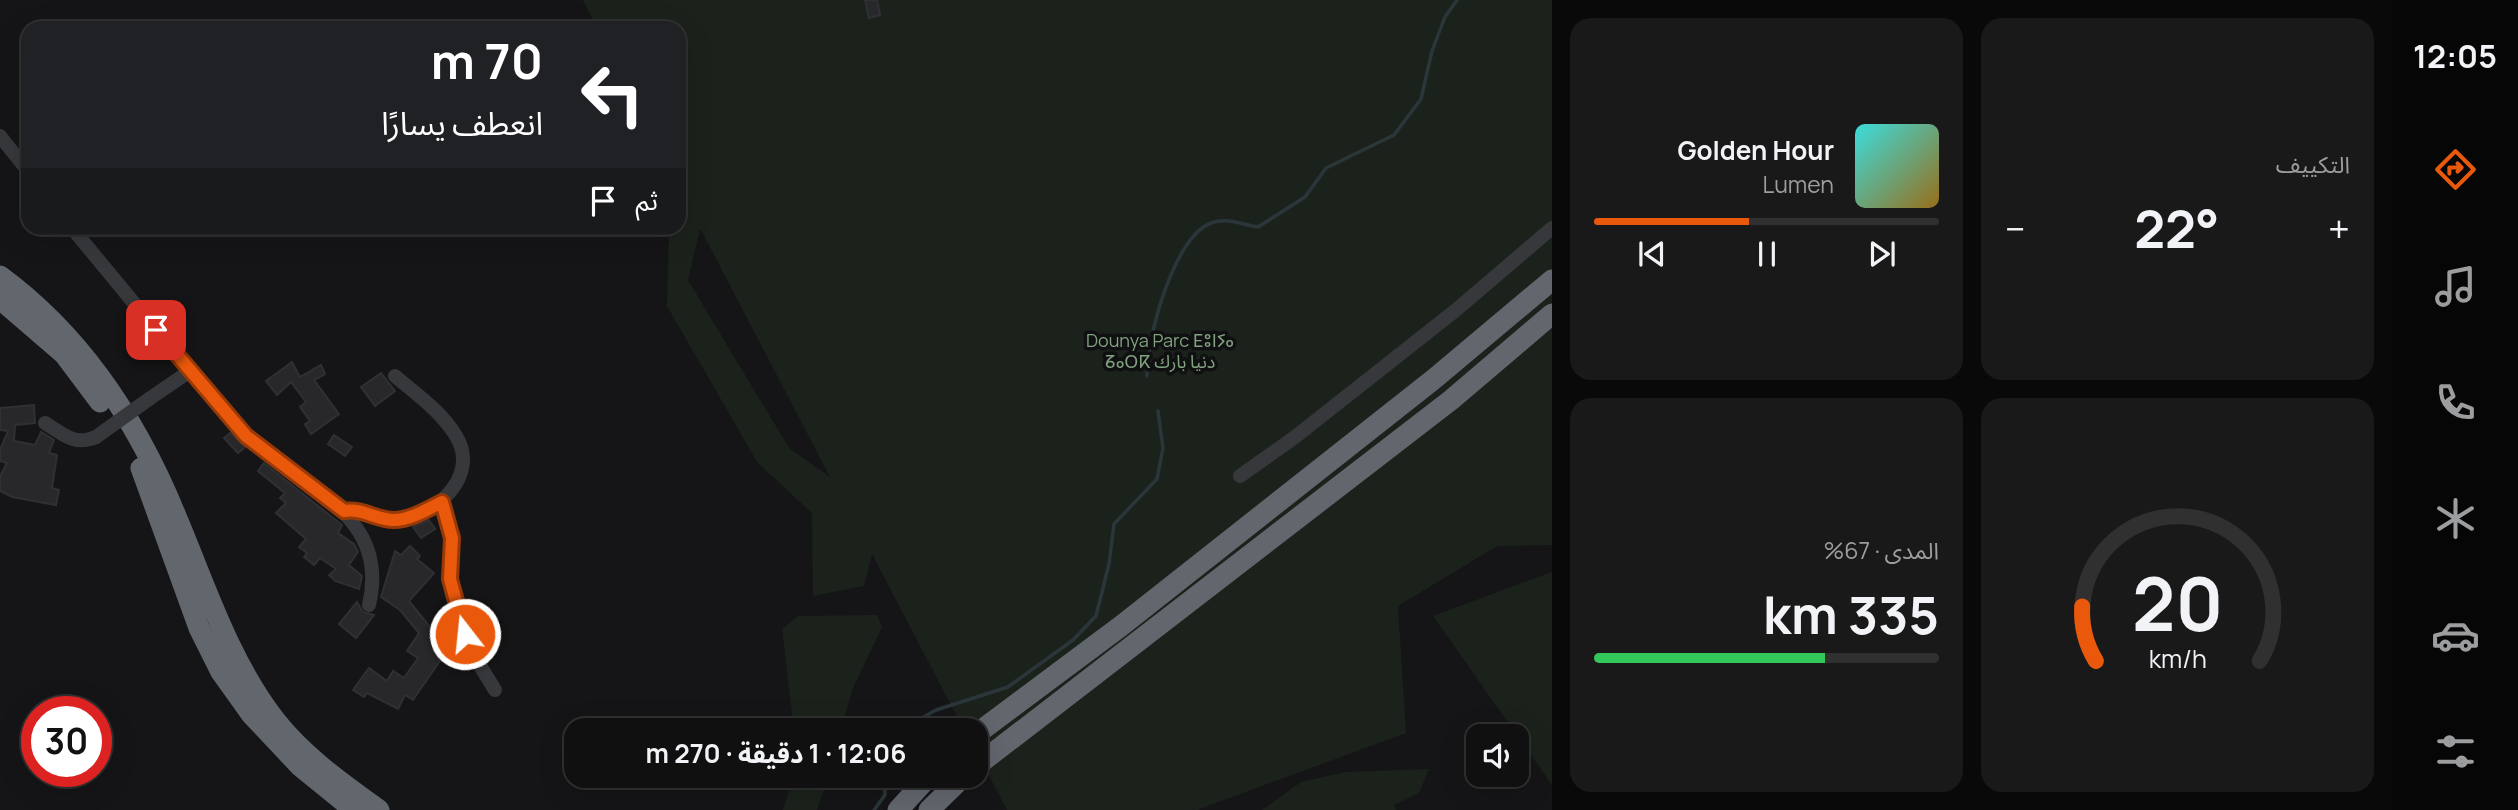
<!DOCTYPE html>
<html lang="ar">
<head>
<meta charset="utf-8">
<style>
	body { margin:0; font-family:Manrope,"Noto Sans Arabic","Noto Sans Tifinagh",sans-serif; background:#19191a; color:#f1f3f6; direction:rtl; height:100vh; display:flex; flex-direction:column; font-size:26px; white-space:nowrap }
	* { box-sizing:border-box; margin:0 }
	p { font-size:23px; color:#9c9d9f }
	.icon { flex:none; width:38px; height:38px; fill:none; stroke:currentColor; stroke-width:2; stroke-linecap:round; stroke-linejoin:round }
	.map { position:relative; flex:1; overflow:hidden; direction:ltr }
	.sheet { display:flex; flex-direction:column; gap:18px; padding:18px; background:#090909; width:840px }
	.sheet>* { flex:none }
	.guide { position:absolute; left:21px; top:21px; width:665px; height:214px; border-radius:21px; box-shadow:0 7px 28px #0002,0 0 0 2px #303031; direction:rtl; background:#202124; color:#fff; overflow:hidden }
	.controls { position:absolute; left:1466px; top:724px; display:grid; gap:14px }
	.controls a { display:grid; place-items:center; width:63px; height:63px; border-radius:14px; background:#101011; box-shadow:0 7px 28px #0002,0 0 0 2px #303031; font-size:35px }
	.speed { position:absolute; left:21px; top:696px; display:flex; gap:14px; font-size:35px; font-weight:700; text-align:center }
	.speed>* { display:grid; place-content:center; width:91px; height:91px; border-radius:50%; background:#101011; box-shadow:0 7px 28px #0002,0 0 0 2px #303031; line-height:1 }
	.speed .limit { border:10px solid #d22; background:#fff; color:#111 }
	.pin { position:absolute; display:grid; place-items:center; width:60px; height:60px; color:#fff; margin:-30px; border-radius:14px; box-shadow:0 4px 10px #0006 }
	.me { position:absolute; width:77px; margin:-38px; rotate:344deg; stroke-linejoin:round; filter:drop-shadow(0 0 5px #0008) }
	.turn { display:flex; align-items:center; gap:24px; height:147px; padding:0 28px; font-size:32px }
	.turn .icon { width:91px; height:91px; stroke-width:2.5 }
	.turn b { display:block; font-size:49px; line-height:60px }
	.then { display:flex; align-items:center; height:66px; padding:0 28px; background:#0003; gap:14px; font-size:26px }
	.big { font-size:52px; font-weight:700; line-height:1.1 }
	.sheet .tile { flex:1; display:flex; flex-direction:column; justify-content:center; gap:10px; min-width:0; padding:0 24px; border-radius:21px; background:#19191a }
	.sheet .dial { align-items:center; gap:0 }
	.dial svg { height:182px; overflow:visible; fill:none; stroke:#303031; stroke-width:7; stroke-linecap:round; text-anchor:middle }
	.dial text { fill:#f1f3f6; stroke:none }
	.song { display:flex; align-items:center; gap:21px }
	.cover { width:84px; height:84px; border-radius:10px; background:linear-gradient(135deg,hsl(180 70% 55%),hsl(40 70% 35%)) }
	.played { height:7px; border-radius:4px; background:linear-gradient(90deg,#ea580c 45%,#303031 45%) }
	.keys { display:flex; justify-content:space-around; direction:ltr }
	.heat { display:flex; justify-content:space-between; align-items:center; font-size:38px; direction:ltr }
	.charge { height:10px; border-radius:5px; background:linear-gradient(90deg,#34c759 67%,#303031 0) }
	.sheet .tiles { flex:1; display:grid; gap:18px; grid-template-columns:repeat(2,1fr) }
	.trip { position:absolute; left:564px; top:718px; width:424px; height:70px; border-radius:21px; background:#101011; box-shadow:0 7px 28px #0002,0 0 0 2px #303031; font-weight:700; line-height:70px; text-align:center; direction:rtl }
	main { display:flex; flex:1; min-height:0 }
	.tab-bar { display:flex; flex-direction:column; width:126px; justify-content:space-around; align-items:center; background:#060607; color:#9c9d9f }
	.tab-bar .icon { width:49px; height:49px }
	.tab-bar .on { color:#ea580c }
	.tab-bar b { font-size:32px; color:#f1f3f6 }
	.map>svg:first-child { display:block }
	.green { fill:#1b221b; fill-rule:evenodd }
	.lines { fill:none; stroke-linecap:round; stroke-linejoin:round }
	.stream { stroke:#2b363b; stroke-width:3.5 }
	.building { fill:#28282b; stroke:#2f3033; stroke-width:2 }
	.minor { stroke:#36383c; stroke-width:14 }
	.highway { stroke:#62666d; stroke-width:21 }
	.minor-bridge { stroke:#36383c; stroke-width:14 }
	.route-casing { stroke:#983908; stroke-width:18 }
	.route { stroke:#ea580c; stroke-width:12 }
	.labels { text-anchor:middle; dominant-baseline:central; stroke-width:7; stroke-linejoin:round; paint-order:stroke }
	.park-label { font-size:18px; fill:#80a27e; stroke:#101012 }
</style>
</head>
<body>
<main>
<nav class="tab-bar">
<b>12:05</b>
<svg class="icon on" aria-label="directions" viewBox="0 0 24 24"><path d="M12 3l9 9-9 9-9-9zM9 14v-3h6M13 9l2 2-2 2"/></svg>
<svg class="icon" aria-label="music" viewBox="0 0 24 24"><path d="M9 18V5l10-2v13"/><circle cx="6" cy="18" r="3"/><circle cx="16" cy="16" r="3"/></svg>
<svg class="icon" aria-label="phone" viewBox="0 0 24 24"><path d="M5 4h4l2 5-3 2q2 4 5 5l2-3 5 2v4C11 20 4 13 5 4z"/></svg>
<svg class="icon" aria-label="climate" viewBox="0 0 24 24"><path d="M12 3v18M4 7l16 10M4 17L20 7"/></svg>
<svg class="icon" aria-label="car" viewBox="0 0 24 24"><path d="M5 17H2v-5l4-1 3-4h7l3 4 3 1v5h-3M9 17h6M6 11h13"/><circle cx="7" cy="17" r="2"/><circle cx="17" cy="17" r="2"/></svg>
<svg class="icon" aria-label="filters" viewBox="0 0 24 24"><path d="M4 7h16M4 17h16"/><circle cx="9" cy="7" r="2"/><circle cx="15" cy="17" r="2"/></svg>
</nav>
<section class="sheet">
<div class="tiles">
<div class="tile"><p>التكييف</p>
<div class="heat"><a>−</a><b class="big">22°</b><a>+</a></div>
</div>
<div class="tile">
<div class="song"><i class="cover"></i><div><b>Golden Hour</b><p>Lumen</p></div></div>
<div class="played"></div>
<div class="keys"><svg class="icon" aria-label="previous" viewBox="0 0 24 24"><path d="M18 5L8 12l10 7zM5 5v14"/></svg><svg class="icon" aria-label="pause" viewBox="0 0 24 24"><path d="M8 5v14M16 5v14"/></svg><svg class="icon" aria-label="next" viewBox="0 0 24 24"><path d="M6 5l10 7-10 7zM19 5v14"/></svg></div>
</div>
<div class="tile dial"><svg viewBox="0 0 100 80">
<path d="M14 69A42 42 0 1 1 86 69"/>
<path d="M14 69A42 42 0 0 1 8 45" stroke="#ea580c"/>
<text x="50" y="56" font-size="32" font-weight="700">20</text>
<text x="50" y="72" font-size="11">km/h</text>
</svg></div>
<div class="tile"><p>المدى · 67%</p><b class="big">335 km</b><div class="charge"></div></div>
</div>
</section>
<div class="map">
<svg width="1552" height="810" viewBox="0 0 1552 810">
	<rect width="100%" height="100%" fill="#151517"/>
	<g class="green">
		<path d="M583 0H1552V545L1497 546 1398 606 1406 733 1197 810H1007L975 749V730H964L872 554 864 586 813 596 812 513 757 462 667 306 669 231 670 228H679V28H597ZM700 230H701L830 477 789 448 688 280Z"/>
		<path d="M1552 572V785L1433 616Z"/>
		<path d="M877 615 882 627 852 690 841 730H794L782 629 798 616Z"/>
		<path d="M1429 769 1419 793 1394 805 1396 810H1262L1301 782 1346 772Z"/>
		<path d="M794 775H829L817 810H783Z"/>
	</g>
	<g class="lines">
		<g class="stream">
			<path d="M1147 376C1146 340 1174 236 1211 223 1229 217 1242 225 1258 227L1305 197 1326 168 1394 135 1421 99 1432 51 1445 17 1457 0"/>
			<path d="M901 730 936 710 1008 687 1073 640 1096 616 1109 564 1114 524 1157 479 1163 448 1158 411"/>
			<path d="M874 810 885 795 884 775"/>
		</g>
	</g>
	<g class="building">
		<path d="M865 0H877L880 15 869 18Z"/>
		<path d="M292 362 300 377 321 365 325 374 314 380 339 414 311 434 305 424 310 421 300 407 306 402 291 382 277 395 266 381Z"/>
		<path d="M381 373 395 391 375 406 361 387Z"/>
		<path d="M34 405 35 423 15 425 14 441 35 445 41 432 54 440 49 453 57 455 52 488 59 490 56 505 12 497 0 491V476L7 463 0 461V450L8 431 0 430V408Z"/>
		<path d="M230 433 245 447 238 453 224 438Z"/>
		<path d="M334 435 352 447 345 456 328 444Z"/>
		<path d="M264 463 342 525 338 533 354 544 358 552 349 565 362 576 359 589 335 581 329 575 336 569 320 558 314 565 304 557 307 553 299 547 306 539 276 513 286 503 280 498 285 493 258 471Z"/>
		<path d="M429 520 435 529 421 538 413 527Z"/>
		<path d="M410 546 420 556 417 559 434 573 409 601 435 633 430 637 448 649 413 700 405 695 398 709 367 693 364 697 353 690 369 668 387 681 393 671 404 678 418 658 407 651 419 633 400 610 381 597 395 551 401 555Z"/>
		<path d="M357 602 363 612 374 615 356 638 339 624Z"/>
	</g>
	<g class="lines">
		<g class="minor">
			<path d="M0 136 28 171"/>
			<path d="M72 228 228 417C243 433 259 448 277 461 329 500 387 528 369 605"/>
			<path d="M149 399 190 371"/>
			<path d="M45 423C64 435 75 446 96 437"/>
			<path d="M1240 476 1295 437 1456 310 1552 228"/>
			<path d="M442 502 452 538 449 565 453 592 474 656 495 690"/>
			<path d="M344 511C363 508 377 521 396 520 434 517 481 477 456 436 442 412 416 394 395 376"/>
		</g>
		<g class="highway">
			<path d="M0 276C83 337 140 426 178 521 207 590 229 660 275 720 303 756 343 784 379 810"/>
			<path d="M0 299 64 354 100 402"/>
			<path d="M141 468 199 628 221 672 251 714 300 766 354 810"/>
			<path d="M975 735 1121 626 1434 379 1552 280"/>
			<path d="M975 767 1451 400 1552 314"/>
			<path d="M898 810 930 775"/>
			<path d="M929 810 965 775"/>
		</g>
		<path class="minor-bridge" d="M96 437 149 399"/>
	</g>
	<g class="lines">
		<g class="route-casing">
			<path id="route" d="M156 330 246 436 344 511C363 508 376 520 394 520 410 520 428 509 442 502L452 538 450 579 465 634"/>
		</g>
		<use href="#route" class="route"/>
	</g>
	<g class="labels">
		<g class="park-label">
			<text x="1160" y="340">Dounya Parc ⴹⵓⵏⵢⴰ<tspan x="1160" dy="21">ⵒⴰⵔⴽ دنيا بارك</tspan></text>
		</g>
	</g>
</svg>
<div class="controls">
<a><svg class="icon" aria-label="sound" viewBox="0 0 24 24"><path d="M4 9h4l5-4v14l-5-4H4zM17 9q2 3 0 6"/></svg></a>
</div>
<div class="speed"><div class="limit">30</div></div>
<div class="pin" style="left:156px;top:330px;background:#d93025"><svg class="icon" aria-label="arrive" viewBox="0 0 24 24"><path d="M6 21V4h12l-3 4 3 4H6"/></svg></div>
<svg class="me" style="left:465px;top:634px" viewBox="-20 -20 40 40"><circle r="17" fill="#ea580c" stroke="#fff" stroke-width="3"/><path d="M0-11L8 9 0 5-8 9z" fill="#fff"/></svg>
<div class="trip">12:06 · 1 دقيقة · 270 m</div>
<div class="guide">
<div class="turn"><svg class="icon" aria-label="left" viewBox="0 0 24 24"><path d="M17 20v-9H6M10 6l-5 5 5 5"/></svg><div><b>70 m</b>انعطف يسارًا</div></div>
<div class="then">ثم<svg class="icon" aria-label="arrive" viewBox="0 0 24 24"><path d="M6 21V4h12l-3 4 3 4H6"/></svg></div>
</div>
</div>
</main>
</body>
</html>
